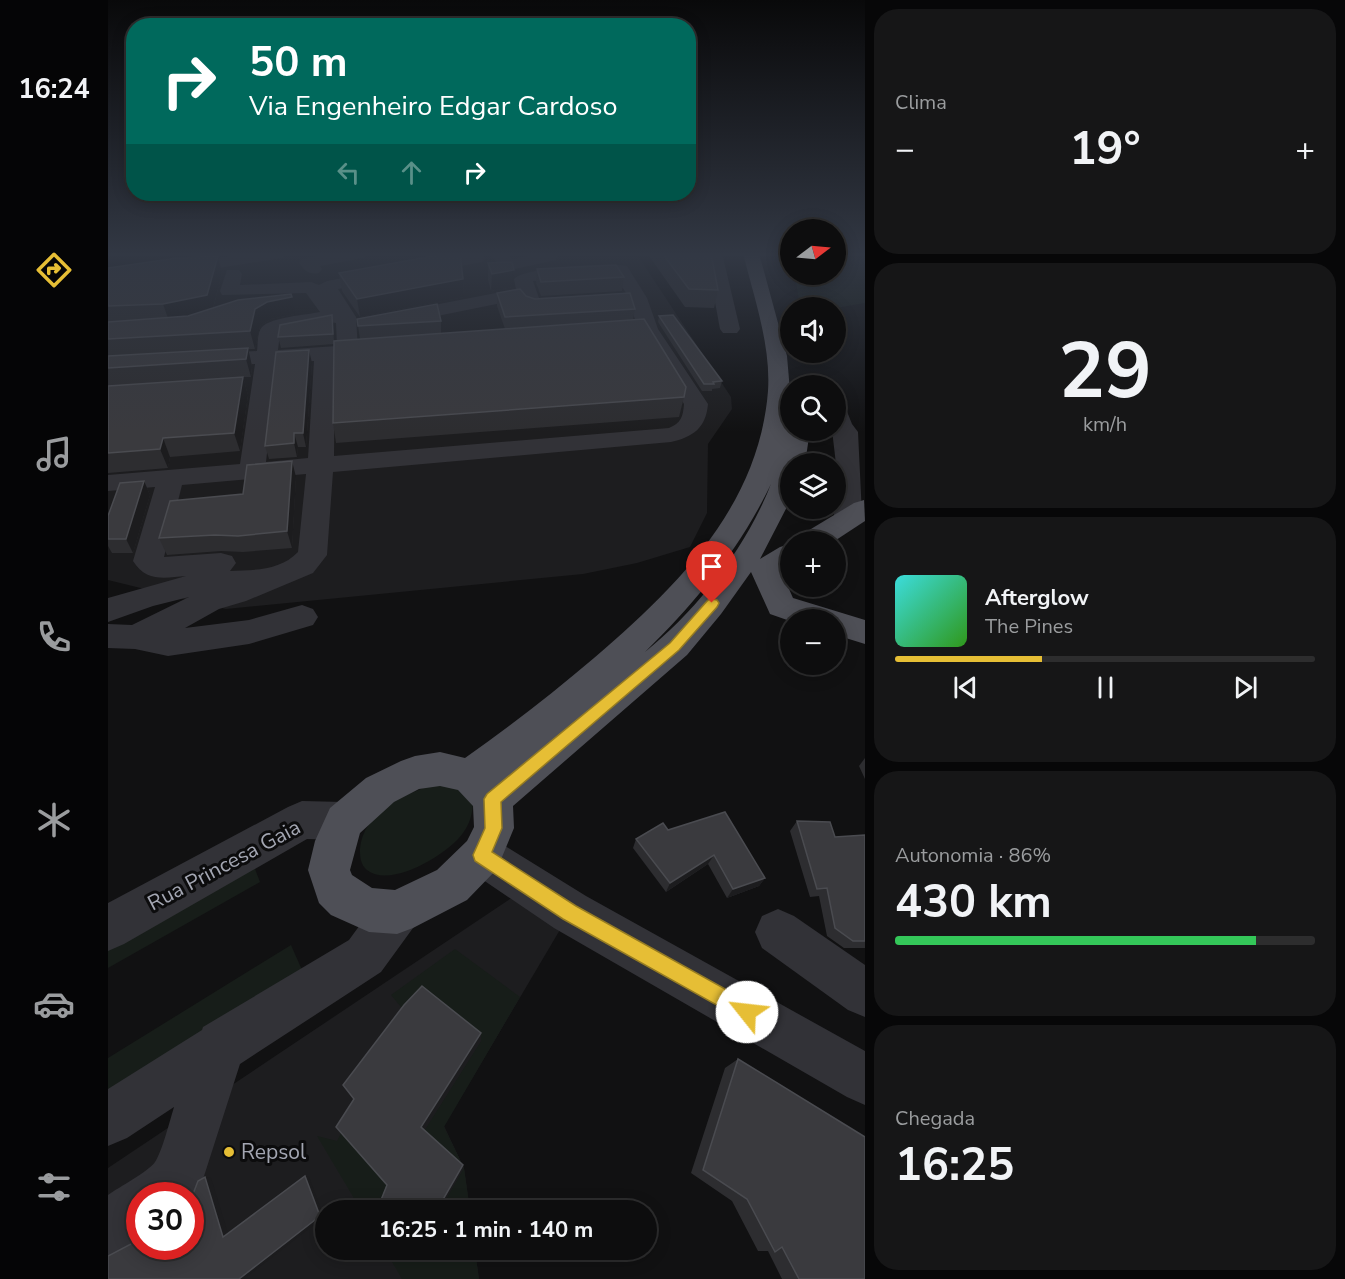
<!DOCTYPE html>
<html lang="pt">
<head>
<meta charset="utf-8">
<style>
	body { margin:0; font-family:"Nunito Sans",sans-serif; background:#161617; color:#f1f3f6; height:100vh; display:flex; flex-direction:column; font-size:22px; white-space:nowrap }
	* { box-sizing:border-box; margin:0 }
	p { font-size:20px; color:#9a9c9e }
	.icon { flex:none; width:33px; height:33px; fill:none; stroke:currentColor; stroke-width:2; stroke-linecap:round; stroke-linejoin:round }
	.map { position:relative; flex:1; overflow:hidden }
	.sheet { display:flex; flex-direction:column; gap:9px; padding:9px; background:#070708; width:480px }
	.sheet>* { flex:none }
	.banner { position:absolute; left:18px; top:18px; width:570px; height:183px; border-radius:24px; box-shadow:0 3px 15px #0003,0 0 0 2px #2d2d2e; background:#00695c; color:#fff; overflow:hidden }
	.needle { width:39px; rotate:74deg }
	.controls { position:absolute; left:672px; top:219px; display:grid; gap:12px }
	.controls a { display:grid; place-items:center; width:66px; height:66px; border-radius:50%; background:#0d0d0e; box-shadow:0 3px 15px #0003,0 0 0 2px #2d2d2e; font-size:30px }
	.speed { position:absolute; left:18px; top:1182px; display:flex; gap:12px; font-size:30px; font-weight:700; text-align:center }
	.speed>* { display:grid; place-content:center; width:78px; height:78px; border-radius:50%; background:#0d0d0e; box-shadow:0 3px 15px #0003,0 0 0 2px #2d2d2e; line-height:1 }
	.speed .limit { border:9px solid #d22; background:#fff; color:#111 }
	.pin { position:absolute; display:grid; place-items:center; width:51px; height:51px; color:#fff; margin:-62px -26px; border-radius:50% 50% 50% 0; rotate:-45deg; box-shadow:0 0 6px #0007 }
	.pin .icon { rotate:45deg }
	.me { position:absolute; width:66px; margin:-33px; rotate:299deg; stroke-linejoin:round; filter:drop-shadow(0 0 4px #0008) }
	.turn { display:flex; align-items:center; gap:21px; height:126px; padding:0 24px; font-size:27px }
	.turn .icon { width:78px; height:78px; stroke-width:2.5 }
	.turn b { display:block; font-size:42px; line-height:51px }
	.lanes { display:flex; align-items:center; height:57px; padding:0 24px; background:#0003; justify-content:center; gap:30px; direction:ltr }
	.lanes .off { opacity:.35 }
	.big { font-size:45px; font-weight:700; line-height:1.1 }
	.sheet .widget { flex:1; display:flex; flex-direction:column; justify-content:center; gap:9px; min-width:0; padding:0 21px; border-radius:24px; background:#161617 }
	.sheet .dial { align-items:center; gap:0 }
	.dial b { font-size:78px; line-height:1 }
	.song { display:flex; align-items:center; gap:18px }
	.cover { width:72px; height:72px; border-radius:9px; background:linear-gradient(135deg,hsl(180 70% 55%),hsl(110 70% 35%)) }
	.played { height:6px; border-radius:3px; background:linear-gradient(90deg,#e6be35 35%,#2d2d2e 35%) }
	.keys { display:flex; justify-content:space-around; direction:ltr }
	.heat { display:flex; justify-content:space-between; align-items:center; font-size:33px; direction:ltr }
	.charge { height:9px; border-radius:4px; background:linear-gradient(90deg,#34c759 86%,#2d2d2e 0) }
	.trip { position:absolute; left:207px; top:1200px; width:342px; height:60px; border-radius:30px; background:#0d0d0e; box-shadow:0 3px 15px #0003,0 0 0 2px #2d2d2e; font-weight:700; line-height:60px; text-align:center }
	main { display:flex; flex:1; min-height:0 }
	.tabs { display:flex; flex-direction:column; width:108px; justify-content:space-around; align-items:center; background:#050506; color:#9a9c9e }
	.tabs .icon { width:42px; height:42px }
	.tabs .current { color:#e6be35 }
	.tabs b { font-size:27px; color:#f1f3f6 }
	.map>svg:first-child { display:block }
	.built { fill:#1d1d1f; fill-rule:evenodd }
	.green { fill:#171d19 }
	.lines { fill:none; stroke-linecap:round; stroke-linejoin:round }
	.minor { fill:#323237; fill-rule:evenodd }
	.major { fill:#4e4f56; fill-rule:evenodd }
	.wall { fill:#2d2d30 }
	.shaded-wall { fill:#1c1c1e }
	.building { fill:#3a3a3e; stroke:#4a4b50; stroke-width:1.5 }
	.route { fill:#e6be35; stroke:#967c22; stroke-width:1.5 }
	.poi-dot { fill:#e6be35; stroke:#0c0c0d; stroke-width:2 }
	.labels { text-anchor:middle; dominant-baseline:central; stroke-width:6; stroke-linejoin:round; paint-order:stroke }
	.near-street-label { font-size:21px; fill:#a3a6b2; stroke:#0c0c0d }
	.near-poi-label { font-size:21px; fill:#a3a6b2; stroke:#0c0c0d; text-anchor:start }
</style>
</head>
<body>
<main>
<nav class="tabs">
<b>16:24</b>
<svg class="icon current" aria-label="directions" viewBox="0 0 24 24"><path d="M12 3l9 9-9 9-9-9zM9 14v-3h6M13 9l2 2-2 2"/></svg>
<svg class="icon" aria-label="music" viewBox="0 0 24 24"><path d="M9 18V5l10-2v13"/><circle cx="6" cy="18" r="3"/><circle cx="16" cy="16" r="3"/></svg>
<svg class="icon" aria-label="phone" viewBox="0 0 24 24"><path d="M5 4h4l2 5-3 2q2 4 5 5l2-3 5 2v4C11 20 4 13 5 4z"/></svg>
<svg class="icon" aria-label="climate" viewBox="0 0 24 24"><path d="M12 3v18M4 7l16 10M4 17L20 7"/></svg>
<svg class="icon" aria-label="car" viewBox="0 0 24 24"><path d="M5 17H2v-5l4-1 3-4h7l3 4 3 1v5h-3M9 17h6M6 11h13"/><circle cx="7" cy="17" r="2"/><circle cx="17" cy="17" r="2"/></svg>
<svg class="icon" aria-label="filters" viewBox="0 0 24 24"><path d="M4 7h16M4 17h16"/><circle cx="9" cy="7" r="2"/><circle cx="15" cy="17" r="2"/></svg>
</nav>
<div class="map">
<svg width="757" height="1279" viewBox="0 0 757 1279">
	<rect width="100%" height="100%" fill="#111112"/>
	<g class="built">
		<path d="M123 253H528L623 397 624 409 600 444 599 513 582 547 529 563 475 574 118 609 0 580V273Z"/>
		<path d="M408 895 456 923 336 1126 356 1168 362 1210H218V1250H367L371 1279H0V1168ZM32 1196H82V1246H32Z"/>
	</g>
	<g class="green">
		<path d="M728 253H757V303L728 308 692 307 687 275 728 274Z"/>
		<path d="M328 784 345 785 365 804C364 815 362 823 355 833 340 854 283 889 259 870 252 864 252 856 252 849 254 813 299 792 328 784Z"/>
		<path d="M144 861 152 882 0 968V942Z"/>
		<path d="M183 945 194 970 0 1093V1058Z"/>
		<path d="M347 949 412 997 336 1127 356 1168 362 1210H332L316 1131 373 1041 299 1014 283 995Z"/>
		<path d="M234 1131 283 1187 288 1210H253L209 1136 229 1141Z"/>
		<path d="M277 1250H367L371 1279H294Z"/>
	</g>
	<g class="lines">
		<g class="minor">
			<path d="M140 253H182L174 258 98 270 92 269 89 265 92 261Z"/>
			<path d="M226 253H263L255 258 212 266 214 269 211 273C201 275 197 271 191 263L194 259Z"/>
			<path d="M369 253 377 258 374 262 230 289 248 317 250 350 247 354 227 358 226 456 561 428C573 423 575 417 576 404L530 329 522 304 426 310 419 308 413 299 285 325 278 323 275 319 278 315 285 313 408 289 406 279C415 267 503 262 519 266L539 298 550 329 600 404C598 428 585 437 563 442L225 472 219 555 205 573 138 601 111 609 77 628 141 620 194 605 205 609 210 617 205 625 141 644 60 656 27 649 0 648V624L24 625 81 597 45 606 0 622V598L78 576C56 578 38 582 25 561L47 487 0 491V475L132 464 147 364 98 366 90 365 87 360 90 355 98 354 149 351C150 344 149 332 154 327 164 317 198 315 212 312L198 293 114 295 112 291 119 270H131L134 274 132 285 203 282 211 285 219 281ZM507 276 518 293 431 298 425 281ZM222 322 228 323 229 346 170 350 172 333ZM206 361 200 458 158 462 169 363ZM198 474 190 552C172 571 145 570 122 571L128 563 124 556 113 553 56 557 74 485Z"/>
			<path d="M380 253H398L405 259 432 253H449L450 256 448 260 402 270 396 269Z"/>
			<path d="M598 253H614L632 329 629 333H615L612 329Z"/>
			<path d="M730 407 738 409 744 424 750 432 754 515 750 521 740 524 730 521 726 515 728 464 724 430H728V408Z"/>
			<path d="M194 801 236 802 250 808 256 821 250 834 236 840 199 839 16 944 0 951V903L180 807Z"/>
			<path d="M374 835 389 841 478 896 757 1051V1105L739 1097 446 928 359 869 353 855 359 841Z"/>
			<path d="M289 890 305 896 311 912 305 928 273 972 132 1064 88 1201 82 1204V1196H32V1241L0 1257V1195C11 1187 40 1172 47 1162 54 1152 62 1120 66 1107L19 1138 0 1146V1089L94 1030 95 1027 241 940 273 896Z"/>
			<path d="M670 909 686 916 757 965V1017L740 1010 654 948 647 932 654 916Z"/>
		</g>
		<g class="major">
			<path d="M635 253H651L679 356 682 391 679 429 682 425V430H702L697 464H682V501L652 559 672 547 682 544V567L674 573 685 598 757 620V644L728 635V620L682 621 662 614 643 572 613 614 579 655 405 806 406 828 389 869 359 900 305 928 289 934 261 932 223 915 211 903 200 870 207 841 222 808 258 778 293 761 307 756 332 752 357 758C402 726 445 693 486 658 569 587 651 506 660 391 663 345 646 298 635 253ZM663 484C638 548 590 609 537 652 588 602 632 549 663 484ZM332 786 350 790 365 806 366 827 359 841 329 870 287 890 264 888 244 875 242 870 252 833 286 802 311 789Z"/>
			<path d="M756 500 757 521 725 542H689L693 535 746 503Z"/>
		</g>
	</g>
	<g class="wall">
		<path d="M539 253H603L610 290 606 308 577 307Z"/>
		<path d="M380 263 405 287 383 291 380 280Z"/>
		<path d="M0 268 114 273 105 309 187 314 163 319 152 326 147 349H140L144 366 143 377H135L140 395 132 451 62 457 60 468 0 473Z"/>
		<path d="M429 269 516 277 514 291 433 296 428 283Z"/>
		<path d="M231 273 355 279 356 297 252 317 234 291Z"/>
		<path d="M389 293 418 296 427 299 527 309 525 320 576 397 571 417 228 443 225 423 226 344 173 348 170 337 224 315 226 341 252 339 249 319 333 321V334L397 329 389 306Z"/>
		<path d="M551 316 614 381 612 388 604 389V391H594L550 322Z"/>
		<path d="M204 363 198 447H190L189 457 161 459 157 446Z"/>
		<path d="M188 477 184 548 135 552 113 551 59 555 51 538 135 494Z"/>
		<path d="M36 481 42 495 25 553H4L0 546V516Z"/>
		<path d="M757 758V779L751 766Z"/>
		<path d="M689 821 727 837 757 835V948H736L719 936 711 896 702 897 682 831Z"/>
		<path d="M560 830 657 878 651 886 619 898 600 864 558 892 525 848 528 839Z"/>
		<path d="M630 1059 757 1279H674L660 1251H650L624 1201 583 1173 617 1068Z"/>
	</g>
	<g class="shaded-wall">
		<path d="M110 256 114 273 104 312 61 321 55 304Z"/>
		<path d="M406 270 405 287 383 291 384 274Z"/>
		<path d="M355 279 356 297 252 317 249 299Z"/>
		<path d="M184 297 187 314 163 319 152 326 147 349 142 331 147 309 159 302Z"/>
		<path d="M140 348 144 366 143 377 138 359Z"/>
		<path d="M201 350 204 363 198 447 195 433Z"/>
		<path d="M135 377 140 395 132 451 126 433Z"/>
		<path d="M186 433 190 447 189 457 186 443Z"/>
		<path d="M55 438 62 457 60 468 52 449Z"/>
		<path d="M184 461 188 477 184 548 179 531Z"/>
		<path d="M36 481 42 495 25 553 18 539Z"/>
		<path d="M606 855 600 864 558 892 562 883Z"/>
		<path d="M657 878 651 886 619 898 625 889Z"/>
		<path d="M373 1033V1041L316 1131 313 1127Z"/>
		<path d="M355 1165 356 1168 332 1210H329Z"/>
		<path d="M197 1176 201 1177 216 1217 136 1279H131Z"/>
		<path d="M97 1177 103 1178 121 1237H115Z"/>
	</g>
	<g class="building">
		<path d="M342 253H352L355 279 249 299 231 273Z"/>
		<path d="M554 253H603L610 290 581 289Z"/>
		<path d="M110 256 99 295 55 304 0 306V268L69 258Z"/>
		<path d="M404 262 406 270 384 274 380 263Z"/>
		<path d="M508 265 516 277 433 282 429 269Z"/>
		<path d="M412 289 418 296 427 299 522 293 527 309 397 317 389 293Z"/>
		<path d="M183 294 184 297 159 302 147 309 142 331 0 339V322L80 316 130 300Z"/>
		<path d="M329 304 333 321 250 326 249 319Z"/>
		<path d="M224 315 225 334 170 337 172 325Z"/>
		<path d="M565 315 614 381 605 382 606 384H596L551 316Z"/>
		<path d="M536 319 578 387 576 397 225 423 226 341Z"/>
		<path d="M140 348 138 359 0 368V356Z"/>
		<path d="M201 350 195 433H186V443L157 446 168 352Z"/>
		<path d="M135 377 126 433 55 438 52 449 0 453V386Z"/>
		<path d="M184 461 179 531 130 536 107 535 51 538 62 501 135 494 139 465Z"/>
		<path d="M36 481 18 539H0V516L12 483Z"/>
		<path d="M617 812 657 878 625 889 606 855 562 883 528 839 555 823 560 830Z"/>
		<path d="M689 821 722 822 727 837 757 835V941H745L727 928 719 888 709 889Z"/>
		<path d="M314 986 373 1033 313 1127 355 1165 329 1210H285L273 1200 279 1185 228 1127 246 1099 235 1085 296 1005Z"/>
		<path d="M630 1059 757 1137V1279H691L674 1247 667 1252 639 1199 595 1170Z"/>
		<path d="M197 1176 212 1216 131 1279H0V1256L25 1243 27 1227 32 1223V1246H82V1202L90 1181 97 1177 115 1237Z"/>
	</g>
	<linearGradient id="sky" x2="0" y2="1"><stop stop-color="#09090a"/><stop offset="0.59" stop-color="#323844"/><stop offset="1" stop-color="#323844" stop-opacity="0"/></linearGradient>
	<rect width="757" height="432" fill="url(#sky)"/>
	<path class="route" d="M604 599 609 600 611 603 609 607 571 650 393 802 394 828 384 852 468 906 646 1005 649 1012 646 1019 639 1022 455 919 367 861 365 855 377 828 376 799 379 794 562 643 600 600Z"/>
	<circle class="poi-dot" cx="121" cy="1152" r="6"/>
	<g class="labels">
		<g class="near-street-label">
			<text transform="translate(116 865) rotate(-28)">Rua Princesa Gaia</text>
		</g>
		<g class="near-poi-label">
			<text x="133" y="1152">Repsol</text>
		</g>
	</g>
</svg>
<div class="controls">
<a><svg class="needle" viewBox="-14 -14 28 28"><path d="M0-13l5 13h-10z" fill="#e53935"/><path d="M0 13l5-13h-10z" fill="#9a9c9e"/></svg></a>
<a><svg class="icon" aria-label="sound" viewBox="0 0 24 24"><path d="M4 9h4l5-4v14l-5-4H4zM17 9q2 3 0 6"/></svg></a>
<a><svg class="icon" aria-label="search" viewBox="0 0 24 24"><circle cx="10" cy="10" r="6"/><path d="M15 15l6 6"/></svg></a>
<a><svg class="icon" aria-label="layers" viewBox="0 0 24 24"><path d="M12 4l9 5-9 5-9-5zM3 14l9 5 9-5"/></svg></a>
<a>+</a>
<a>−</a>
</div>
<div class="speed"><div class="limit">30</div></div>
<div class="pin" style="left:604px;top:603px;background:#d93025"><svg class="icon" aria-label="arrive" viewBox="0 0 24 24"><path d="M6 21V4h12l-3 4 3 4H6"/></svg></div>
<svg class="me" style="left:639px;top:1012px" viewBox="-20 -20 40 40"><circle r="19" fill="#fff"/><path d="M0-13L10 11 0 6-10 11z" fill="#e6be35"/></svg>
<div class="trip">16:25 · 1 min · 140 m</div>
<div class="banner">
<div class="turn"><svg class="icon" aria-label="right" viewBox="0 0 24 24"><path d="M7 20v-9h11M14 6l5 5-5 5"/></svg><div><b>50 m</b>Via Engenheiro Edgar Cardoso</div></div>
<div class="lanes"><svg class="icon off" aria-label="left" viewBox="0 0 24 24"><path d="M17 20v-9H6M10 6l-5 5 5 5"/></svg><svg class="icon off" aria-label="ahead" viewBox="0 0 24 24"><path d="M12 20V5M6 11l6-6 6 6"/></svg><svg class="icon" aria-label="right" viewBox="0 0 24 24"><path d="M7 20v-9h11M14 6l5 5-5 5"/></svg></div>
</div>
</div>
<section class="sheet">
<div class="widget"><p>Clima</p>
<div class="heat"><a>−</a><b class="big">19°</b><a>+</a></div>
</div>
<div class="widget dial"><b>29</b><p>km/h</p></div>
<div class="widget">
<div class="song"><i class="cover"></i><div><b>Afterglow</b><p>The Pines</p></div></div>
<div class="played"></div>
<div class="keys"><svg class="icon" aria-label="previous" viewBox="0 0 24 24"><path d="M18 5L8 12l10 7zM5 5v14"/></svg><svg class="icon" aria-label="pause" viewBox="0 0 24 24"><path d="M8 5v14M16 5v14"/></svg><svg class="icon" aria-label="next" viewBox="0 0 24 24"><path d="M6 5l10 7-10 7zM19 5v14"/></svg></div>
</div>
<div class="widget"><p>Autonomia · 86%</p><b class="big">430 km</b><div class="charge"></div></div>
<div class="widget"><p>Chegada</p><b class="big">16:25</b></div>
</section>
</main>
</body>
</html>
